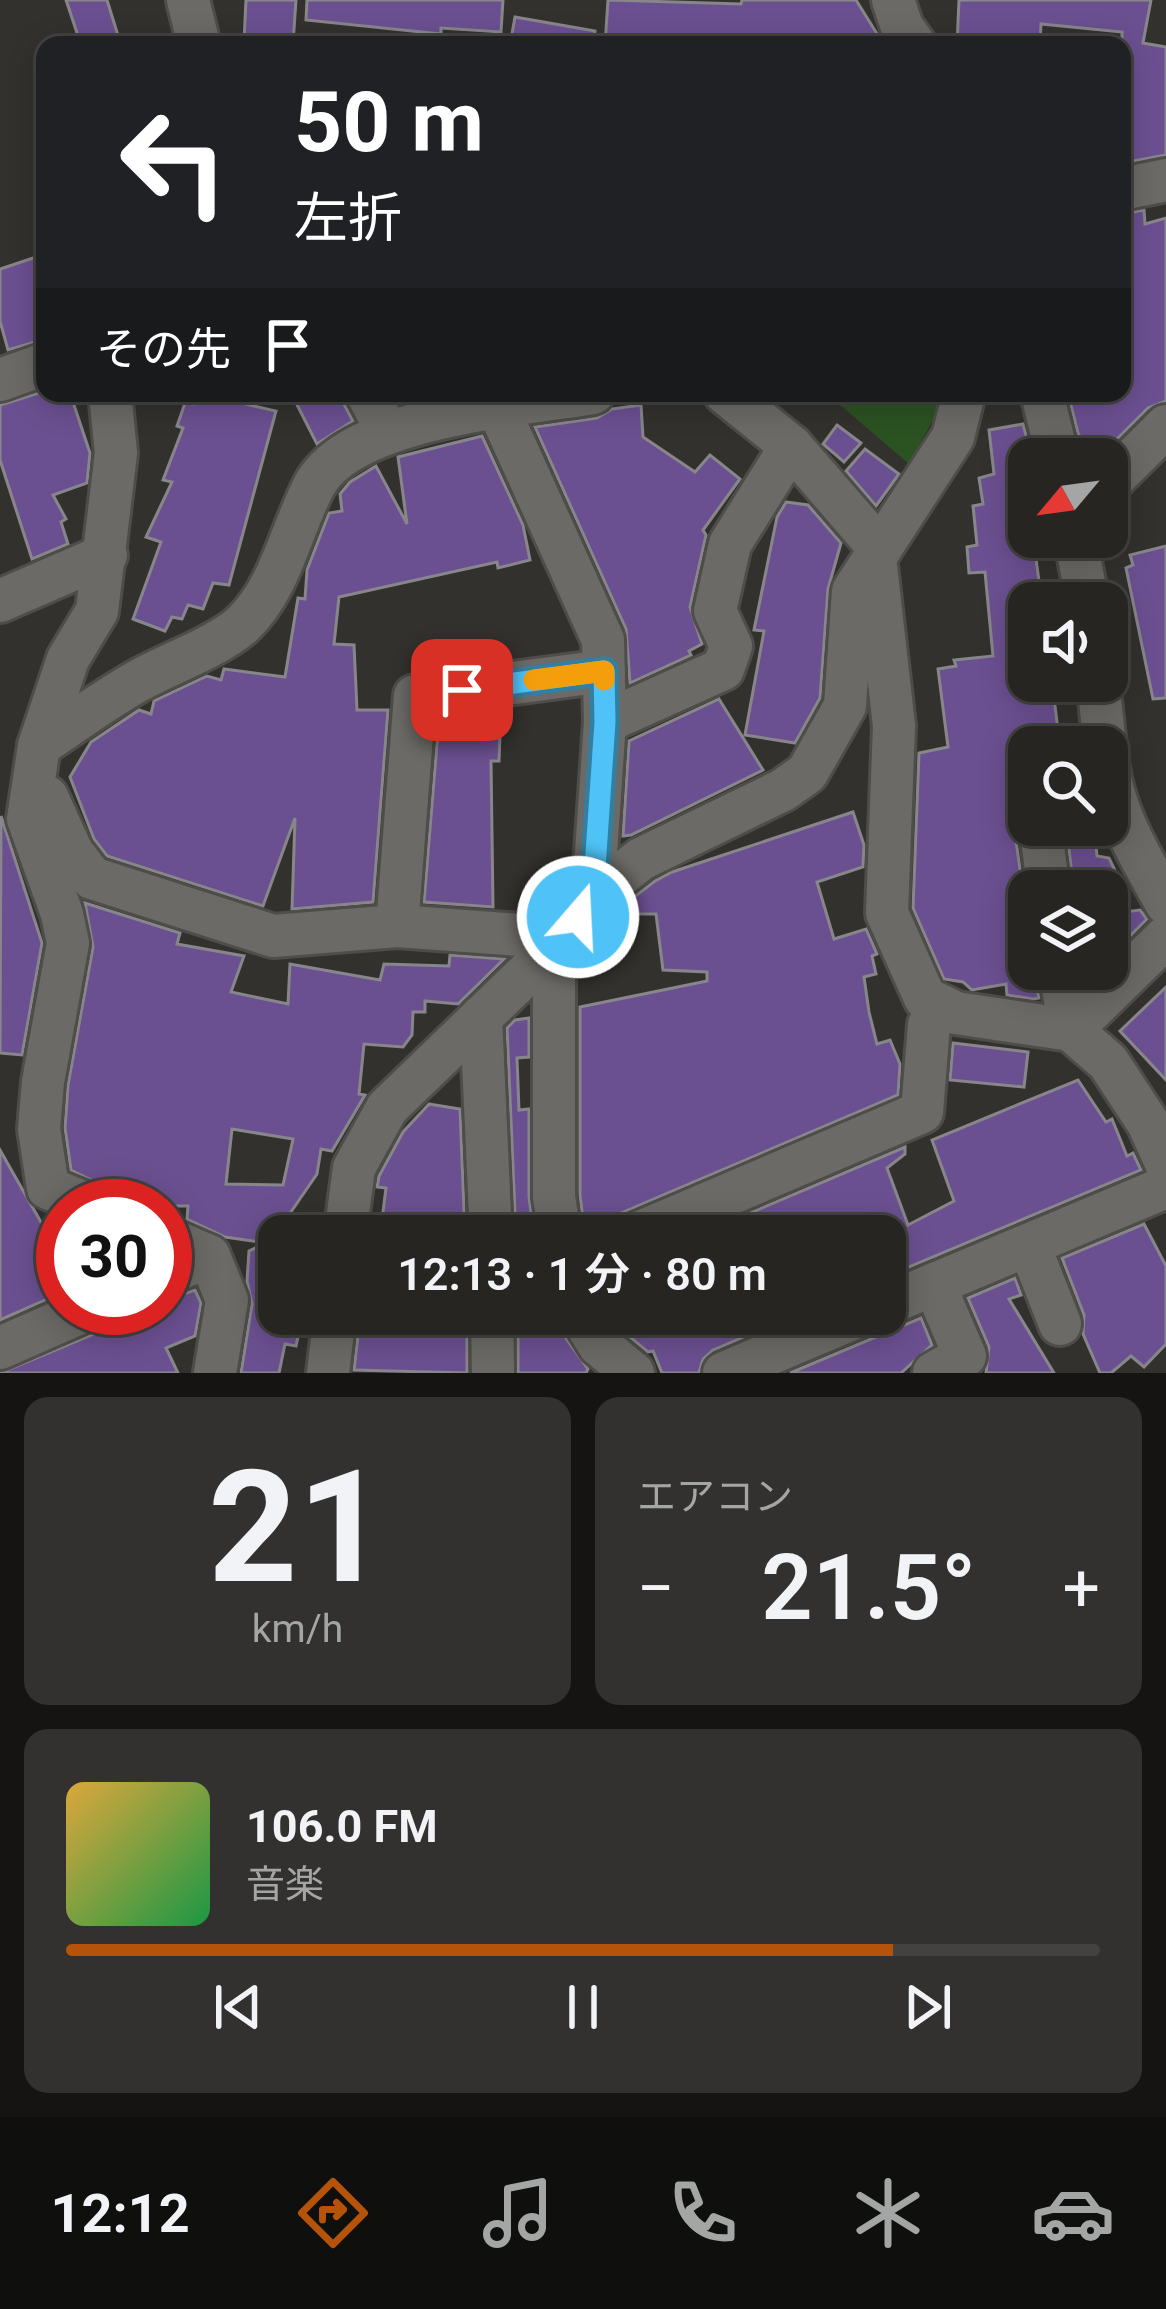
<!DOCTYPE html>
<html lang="ja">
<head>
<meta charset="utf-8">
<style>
	body { margin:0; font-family:Roboto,"Noto Sans JP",sans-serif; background:#32312f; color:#f1f3f6; height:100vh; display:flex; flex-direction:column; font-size:45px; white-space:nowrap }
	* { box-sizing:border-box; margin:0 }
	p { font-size:39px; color:#a4a5a5 }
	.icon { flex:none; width:66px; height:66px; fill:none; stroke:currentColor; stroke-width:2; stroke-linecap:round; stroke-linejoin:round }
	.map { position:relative; height:1373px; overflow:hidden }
	.panel { display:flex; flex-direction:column; gap:24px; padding:24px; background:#151413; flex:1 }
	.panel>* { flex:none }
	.banner { position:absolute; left:36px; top:36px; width:1095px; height:366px; border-radius:24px; box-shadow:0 6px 30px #0003,0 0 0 3px #424240; background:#202124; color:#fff; overflow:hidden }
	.needle { width:78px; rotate:241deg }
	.tools { position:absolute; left:1008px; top:438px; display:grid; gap:24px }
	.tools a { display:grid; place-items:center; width:120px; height:120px; border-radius:24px; background:#262522; box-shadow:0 6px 30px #0003,0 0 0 3px #424240; font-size:60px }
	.speed { position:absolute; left:36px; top:1179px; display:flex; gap:24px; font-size:60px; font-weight:700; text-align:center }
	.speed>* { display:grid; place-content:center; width:156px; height:156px; border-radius:50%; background:#262522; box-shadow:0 6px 30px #0003,0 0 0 3px #424240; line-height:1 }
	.speed .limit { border:18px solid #d22; background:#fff; color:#111 }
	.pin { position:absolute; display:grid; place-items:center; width:102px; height:102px; color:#fff; margin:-51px; border-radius:24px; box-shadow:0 6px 18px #0006 }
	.me { position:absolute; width:132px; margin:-66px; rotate:19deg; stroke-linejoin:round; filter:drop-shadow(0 0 9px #0008) }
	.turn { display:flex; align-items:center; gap:42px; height:252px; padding:0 60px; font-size:54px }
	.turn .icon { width:156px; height:156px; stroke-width:2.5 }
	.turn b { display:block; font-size:84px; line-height:102px }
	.then { display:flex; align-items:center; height:114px; padding:0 60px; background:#0003; gap:24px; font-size:45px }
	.big { font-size:90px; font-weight:600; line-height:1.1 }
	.panel .tile { flex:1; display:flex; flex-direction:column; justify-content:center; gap:18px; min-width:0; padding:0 42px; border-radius:24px; background:#32312f }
	.panel .dial { align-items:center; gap:0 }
	.dial b { font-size:156px; line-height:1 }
	.song { display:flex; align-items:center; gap:36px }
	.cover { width:144px; height:144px; border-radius:18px; background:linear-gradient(135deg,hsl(40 70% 55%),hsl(140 70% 35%)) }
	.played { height:12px; border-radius:6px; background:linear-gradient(90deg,#b45309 80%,#424240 80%) }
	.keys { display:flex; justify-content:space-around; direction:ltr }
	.heat { display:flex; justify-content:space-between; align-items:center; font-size:66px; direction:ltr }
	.panel .tiles { flex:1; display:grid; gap:24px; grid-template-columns:1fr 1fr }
	.tile:last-child { grid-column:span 2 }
	.trip { position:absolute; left:258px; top:1215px; width:648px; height:120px; border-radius:24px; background:#262522; box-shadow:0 6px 30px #0003,0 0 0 3px #424240; font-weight:600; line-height:120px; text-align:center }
	.tabs { display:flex; height:192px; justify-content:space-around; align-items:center; background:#0f0f0e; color:#a4a5a5 }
	.tabs .icon { width:84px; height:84px }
	.tabs .active { color:#b45309 }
	.tabs b { font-size:54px; color:#f1f3f6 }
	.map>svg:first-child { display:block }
	.green { fill:#2b5221 }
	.building { fill:#6b5091; stroke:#87868a; stroke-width:3; fill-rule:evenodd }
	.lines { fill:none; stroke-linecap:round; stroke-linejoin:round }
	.minor-casing { stroke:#4e4d49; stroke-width:48 }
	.minor { stroke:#6c6a66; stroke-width:42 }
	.route-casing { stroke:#337fa1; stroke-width:30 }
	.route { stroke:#4fc3f7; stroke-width:21 }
	.slow { stroke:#f59e0b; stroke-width:21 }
</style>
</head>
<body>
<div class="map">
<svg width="1166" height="1373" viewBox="0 0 1166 1373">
	<rect width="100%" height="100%" fill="#32312d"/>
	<path class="green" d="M826 393H939L940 407 909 464Z"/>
	<g class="building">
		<path d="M66 0H107L121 45H81Z"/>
		<path d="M246 0H296L293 44 244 41Z"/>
		<path d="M307 0H503L501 32 441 28V34L306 20Z"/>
		<path d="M608 0 741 4 742 0H856L884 45H605Z"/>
		<path d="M959 0H1151L1143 43 1166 47V155L1122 163V32L1041 24 1040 45H957Z"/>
		<path d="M515 17 595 31 594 45H510Z"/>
		<path d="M1144 210 1145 224 1166 218V401L1148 408 1097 459H1092L1078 433 1068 393H1122V214Z"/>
		<path d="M45 254V339L8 350 0 321V269Z"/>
		<path d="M45 391 70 393 90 453 87 483 53 495 66 519 61 522 68 544 32 559 0 460V405Z"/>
		<path d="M198 393 276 411 229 585 213 583 203 609 188 605 182 619 172 617 165 631 133 619 161 542 146 537 172 482 163 480 183 428 177 426 185 403 194 404Z"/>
		<path d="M291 393H338L353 421 317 444Z"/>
		<path d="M641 405 643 437 695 472 710 455 740 479 703 530 706 535 690 607 702 644 689 651 691 655 630 683 626 629 535 427 597 418 612 409Z"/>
		<path d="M1023 424 1032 459 1029 537H1033L1042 603H1029V681H1052L1060 747H1029V771L1007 776 1023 891 1029 969H1034L1039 998 1033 999 1007 995 1006 984 972 990 963 982 944 979 913 908 919 753 948 747 938 669 956 666 954 660 993 656 985 572 969 573 967 547 977 545 973 506 983 504 979 478 994 474 989 430Z"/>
		<path d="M837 425 861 443 844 462 823 444Z"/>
		<path d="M482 436 523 525 530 560 498 568 497 562 339 597 334 644 354 645 357 710H388L373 902 292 909 295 818 263 906 107 856 94 839 70 777 91 742 139 710 151 714 154 701 175 691 207 676 221 680 224 669 285 677 298 598 305 599 307 570 329 513 342 511 340 494 350 482 376 466 407 524 398 457Z"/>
		<path d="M865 449 899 474 876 506 846 471Z"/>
		<path d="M786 502 808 505 841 543 828 589 820 698 795 743 745 735 764 631 754 630 777 517Z"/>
		<path d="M1166 546V698L1153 699 1126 568 1133 565 1130 555Z"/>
		<path d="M719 699 763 770 631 835 623 836 629 741Z"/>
		<path d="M501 710 499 761H491L493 907 424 902 439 719 474 718 477 714Z"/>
		<path d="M853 812 864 845 863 867 817 882 834 939 866 929 877 954 872 956 876 974 864 977 869 1012 877 1044 890 1040 900 1064 898 1095 621 1213 610 1222 606 1236H585L580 1195V1007L707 981V972L663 970 656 914H612L655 881 672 872Z"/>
		<path d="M1 816 42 943 22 1055 0 1053Z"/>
		<path d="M1066 825H1094L1097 856 1109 858 1125 891H1074Z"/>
		<path d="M85 903 180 933 177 944 244 956 231 992 288 1004 290 964 380 980 384 964 449 966 450 955 504 959 458 1004 425 1001V1012H413L412 1035 403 1047 364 1044 359 1094 365 1095 332 1151 321 1149 317 1174 271 1241 279 1237V1314H303L296 1346 285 1344 279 1373H241L252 1304 247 1281 249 1251 266 1243 225 1237 187 1219 188 1206H130L131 1192 113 1191 71 1170 65 1128 68 1085 93 947ZM232 1129 293 1139 283 1185 226 1184Z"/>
		<path d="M1140 910 1147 919 1121 945 1107 946V914Z"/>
		<path d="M1166 987V1080L1120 1031Z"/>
		<path d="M529 1018V1057L517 1058 519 1110 529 1109V1197L534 1236H516L507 1028 515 1020Z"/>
		<path d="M953 1043 1028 1052 1024 1087 950 1080Z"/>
		<path d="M1078 1080 1106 1122 1112 1119 1127 1156 1133 1153 1141 1170 885 1277V1236H696L905 1147V1154L887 1168 908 1225 954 1201 932 1140Z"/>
		<path d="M429 1104 460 1109 465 1236H380L386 1188 377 1187 379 1176 403 1132Z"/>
		<path d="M0 1150 63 1261V1292L0 1320Z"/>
		<path d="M1144 1224 1166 1266V1344L1144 1367 1131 1356 1111 1373H1100L1083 1334 1084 1315 1062 1258Z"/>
		<path d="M1015 1278 1021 1295 1009 1299 1054 1373H986L989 1347 968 1298Z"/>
		<path d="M195 1290 201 1303 195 1336 166 1348 178 1373H0L101 1331 116 1313 125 1308H165V1300Z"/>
		<path d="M366 1314H467V1373L354 1370 358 1335 365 1336Z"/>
		<path d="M518 1314H555L558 1327 588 1369 586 1373H518Z"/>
		<path d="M610 1314H638L644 1327 680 1314H798L713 1350 703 1359 699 1373H662L653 1351 648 1352 619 1328Z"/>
		<path d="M921 1318 932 1345 901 1373H790Z"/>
	</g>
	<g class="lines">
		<g class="minor-casing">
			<g id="minor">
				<path d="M188 0 199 45"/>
				<path d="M893 0 902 27 915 45"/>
				<path d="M1122 189 1166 180"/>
				<path d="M0 380 45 364"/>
				<path d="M367 393 388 433"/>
				<path d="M725 393 791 446 880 549"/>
				<path d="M1042 393 1058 459"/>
				<path d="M498 408 603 640 605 722 593 897"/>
				<path d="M1107 485 1166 426"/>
				<path d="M1075 537 1088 603"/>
				<path d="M875 557 894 726 887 913 925 998 956 1013 1071 1030"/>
				<path d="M0 601 106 555"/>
				<path d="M1098 681 1105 747"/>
				<path d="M605 722 723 669 731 646 715 611 730 544 791 446"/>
				<path d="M39 746C72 724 104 700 138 681 168 664 219 646 243 624 281 587 290 532 314 486 350 417 521 405 593 393"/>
				<path d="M1107 761C1113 813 1141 858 1166 903"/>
				<path d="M47 797 72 852 92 878 273 936 397 926 562 938"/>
				<path d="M1040 825 1049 891"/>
				<path d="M397 926 415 696 604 671"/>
				<path d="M554 947V1197L560 1236"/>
				<path d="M1059 969 1071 1030 1108 1062 1148 1123 1166 1163"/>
				<path d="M481 1017 491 1236"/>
				<path d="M1071 1030 1166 937"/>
				<path d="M93 1206 48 1188 39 1129 43 1082 68 943 62 914 28 819 39 746 68 659 97 611 116 453 110 393"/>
				<path d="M345 1236 354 1168 387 1108 554 947 593 897 641 859 783 790 807 773 845 706 853 591 953 437 964 393"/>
				<path d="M631 1236 922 1112 929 1025 941 1006"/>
				<path d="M165 1237 209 1256 227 1300 215 1373"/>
				<path d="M1029 1245 1060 1324"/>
				<path d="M165 1275 209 1256"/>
				<path d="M934 1284 965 1356 934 1373"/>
				<path d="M885 1305 1166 1187"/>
				<path d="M492 1314 493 1373"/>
				<path d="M580 1314 599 1345 633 1373"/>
				<path d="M0 1348 91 1308"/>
				<path d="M328 1373 335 1314"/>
				<path d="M724 1373 864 1314"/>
			</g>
		</g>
		<use href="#minor" class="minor"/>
	</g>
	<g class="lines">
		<g class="route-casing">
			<path id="route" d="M462 690 604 671 605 722 593 897 578 917"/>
		</g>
		<use href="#route" class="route"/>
		<path class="slow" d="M534 680 604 671V680"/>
	</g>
</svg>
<div class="tools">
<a><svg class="needle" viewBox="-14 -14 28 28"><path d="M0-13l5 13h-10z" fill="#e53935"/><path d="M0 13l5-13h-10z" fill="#a4a5a5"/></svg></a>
<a><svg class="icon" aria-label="sound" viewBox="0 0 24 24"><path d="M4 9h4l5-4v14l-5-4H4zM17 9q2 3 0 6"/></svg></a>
<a><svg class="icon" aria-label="search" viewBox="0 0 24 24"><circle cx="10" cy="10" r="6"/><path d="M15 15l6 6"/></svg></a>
<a><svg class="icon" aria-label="layers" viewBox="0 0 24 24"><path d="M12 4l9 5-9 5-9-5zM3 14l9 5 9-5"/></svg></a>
</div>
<div class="speed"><div class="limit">30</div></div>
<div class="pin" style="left:462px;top:690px;background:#d93025"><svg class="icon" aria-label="arrive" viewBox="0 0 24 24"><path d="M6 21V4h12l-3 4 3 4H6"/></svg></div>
<svg class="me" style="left:578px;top:917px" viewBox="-20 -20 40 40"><circle r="17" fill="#4fc3f7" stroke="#fff" stroke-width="3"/><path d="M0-11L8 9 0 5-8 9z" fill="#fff"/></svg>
<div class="trip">12:13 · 1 分 · 80 m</div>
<div class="banner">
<div class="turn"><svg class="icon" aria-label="left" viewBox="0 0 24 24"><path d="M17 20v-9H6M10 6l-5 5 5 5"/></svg><div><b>50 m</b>左折</div></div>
<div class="then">その先<svg class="icon" aria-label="arrive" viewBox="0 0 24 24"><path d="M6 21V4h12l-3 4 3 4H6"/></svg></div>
</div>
</div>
<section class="panel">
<div class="tiles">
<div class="tile dial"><b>21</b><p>km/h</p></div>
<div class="tile"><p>エアコン</p>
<div class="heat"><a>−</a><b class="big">21.5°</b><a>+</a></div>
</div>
<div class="tile">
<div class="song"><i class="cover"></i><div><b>106.0 FM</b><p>音楽</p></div></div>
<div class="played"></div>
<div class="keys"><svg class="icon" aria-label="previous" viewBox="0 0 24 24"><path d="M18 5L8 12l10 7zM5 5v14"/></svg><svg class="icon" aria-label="pause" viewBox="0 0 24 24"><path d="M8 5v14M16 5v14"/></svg><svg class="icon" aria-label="next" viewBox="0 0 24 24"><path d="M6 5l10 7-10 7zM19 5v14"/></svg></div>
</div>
</div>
</section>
<nav class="tabs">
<b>12:12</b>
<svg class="icon active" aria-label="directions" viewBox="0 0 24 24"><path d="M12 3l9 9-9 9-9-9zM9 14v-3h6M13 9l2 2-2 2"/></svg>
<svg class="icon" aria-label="music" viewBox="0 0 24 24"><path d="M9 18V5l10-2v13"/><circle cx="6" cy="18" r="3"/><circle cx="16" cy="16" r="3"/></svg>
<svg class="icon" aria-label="phone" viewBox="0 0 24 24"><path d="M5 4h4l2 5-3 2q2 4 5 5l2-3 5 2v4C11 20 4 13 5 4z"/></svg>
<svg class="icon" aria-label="climate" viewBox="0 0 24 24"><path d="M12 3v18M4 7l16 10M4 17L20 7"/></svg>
<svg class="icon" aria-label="car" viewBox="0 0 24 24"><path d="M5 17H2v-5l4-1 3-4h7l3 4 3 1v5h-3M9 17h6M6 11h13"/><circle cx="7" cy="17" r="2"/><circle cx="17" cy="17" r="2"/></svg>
</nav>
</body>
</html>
